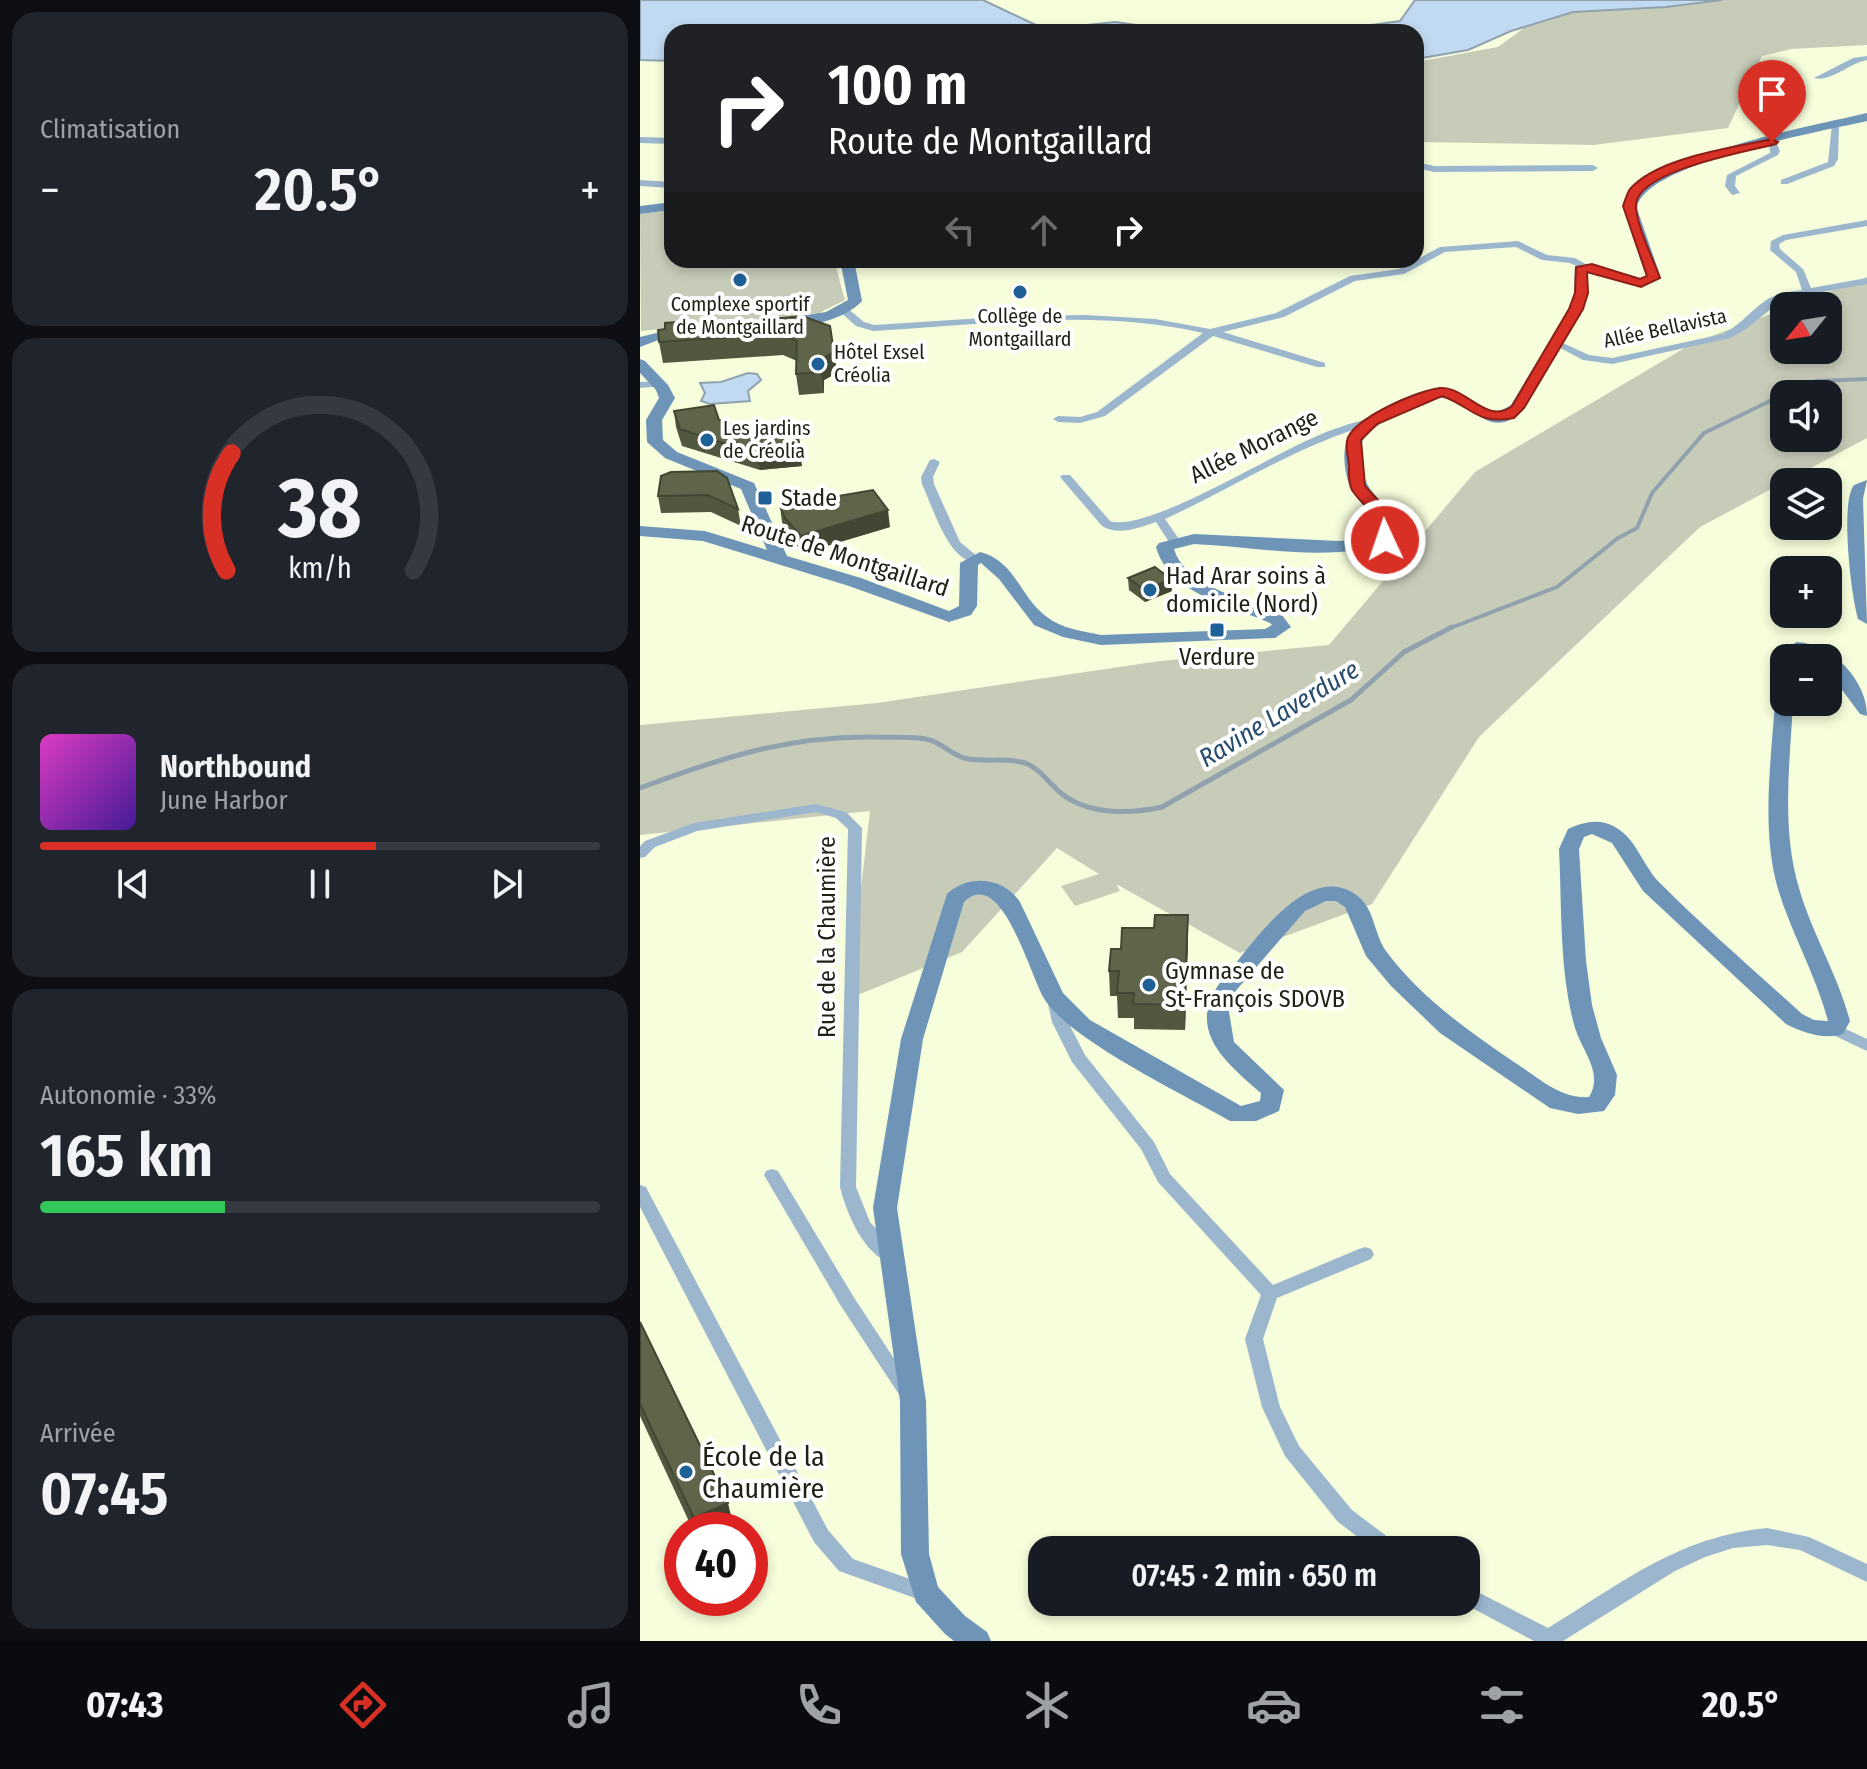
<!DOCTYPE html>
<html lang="fr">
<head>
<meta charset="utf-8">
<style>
	body { margin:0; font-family:"Fira Sans Condensed",sans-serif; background:#20242c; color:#f1f3f6; height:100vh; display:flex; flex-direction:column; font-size:30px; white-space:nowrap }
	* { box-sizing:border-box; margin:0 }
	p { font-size:26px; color:#9ea1a6 }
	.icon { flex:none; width:44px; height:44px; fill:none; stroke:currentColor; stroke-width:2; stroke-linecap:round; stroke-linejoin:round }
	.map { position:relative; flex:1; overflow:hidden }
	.panel { display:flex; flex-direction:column; gap:12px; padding:12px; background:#0d0f14; width:640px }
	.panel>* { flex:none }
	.banner { position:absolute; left:24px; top:24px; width:760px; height:244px; border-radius:24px; box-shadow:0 4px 12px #0003; background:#202124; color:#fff; overflow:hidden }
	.needle { width:52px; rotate:240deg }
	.buttons { position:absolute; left:1130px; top:292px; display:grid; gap:16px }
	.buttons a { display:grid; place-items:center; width:72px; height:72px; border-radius:16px; background:#171b24; box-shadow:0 4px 12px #0003; font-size:40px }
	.speed { position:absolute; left:24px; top:1512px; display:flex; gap:16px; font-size:40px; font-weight:700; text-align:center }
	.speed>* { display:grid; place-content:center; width:104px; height:104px; border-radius:50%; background:#171b24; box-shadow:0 4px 12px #0003; line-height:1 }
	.speed .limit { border:12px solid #d22; background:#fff; color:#111 }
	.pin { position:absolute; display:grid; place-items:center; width:68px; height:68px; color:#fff; margin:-82px -34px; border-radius:50% 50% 50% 0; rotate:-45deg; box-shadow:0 0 8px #0007 }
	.pin .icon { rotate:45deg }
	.me { position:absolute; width:88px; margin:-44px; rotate:357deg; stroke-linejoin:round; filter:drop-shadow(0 0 6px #0008) }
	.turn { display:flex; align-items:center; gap:28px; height:168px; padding:0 32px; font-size:36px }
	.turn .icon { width:104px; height:104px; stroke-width:2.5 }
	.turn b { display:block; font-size:56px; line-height:68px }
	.lanes { display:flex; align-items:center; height:76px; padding:0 32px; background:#0003; justify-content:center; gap:40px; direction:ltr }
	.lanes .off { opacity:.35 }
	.big { font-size:60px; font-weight:600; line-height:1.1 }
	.panel .widget { flex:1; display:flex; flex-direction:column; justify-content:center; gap:12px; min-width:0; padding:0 28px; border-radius:24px; background:#20242c }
	.panel .dial { align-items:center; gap:0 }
	.dial svg { height:208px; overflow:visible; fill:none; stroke:#363941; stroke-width:7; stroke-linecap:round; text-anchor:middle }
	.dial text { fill:#f1f3f6; stroke:none }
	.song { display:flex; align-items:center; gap:24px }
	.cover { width:96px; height:96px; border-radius:12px; background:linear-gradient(135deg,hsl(310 70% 55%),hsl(260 70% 35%)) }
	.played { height:8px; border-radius:4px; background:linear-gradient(90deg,#d93025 60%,#363941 60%) }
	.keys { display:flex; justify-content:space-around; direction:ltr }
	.heat { display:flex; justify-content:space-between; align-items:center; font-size:44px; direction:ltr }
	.charge { height:12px; border-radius:6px; background:linear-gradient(90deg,#34c759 33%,#363941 0) }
	.trip { position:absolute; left:388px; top:1536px; width:452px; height:80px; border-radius:24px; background:#171b24; box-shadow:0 4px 12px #0003; font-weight:600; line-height:80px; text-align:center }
	.tabs { display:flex; height:128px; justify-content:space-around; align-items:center; background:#090b0e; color:#9ea1a6 }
	.tabs .icon { width:56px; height:56px }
	.tabs .selected { color:#d93025 }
	.tabs b { font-size:36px; color:#f1f3f6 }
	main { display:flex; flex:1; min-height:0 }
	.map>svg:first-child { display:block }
	.green { fill:#c7ccb9; fill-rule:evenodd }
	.water { fill:#c2daf1; stroke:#91a2af; stroke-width:2 }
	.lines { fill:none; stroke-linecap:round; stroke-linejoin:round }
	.stream-far1 { stroke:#91a2af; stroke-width:4 }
	.stream { stroke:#91a2af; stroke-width:5 }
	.street { fill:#9cb6ce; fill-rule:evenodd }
	.secondary { fill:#6e94b8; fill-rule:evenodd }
	.wall { fill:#525740 }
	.shaded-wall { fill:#424734 }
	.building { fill:#5f654b; stroke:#424734; stroke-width:2 }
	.route { fill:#d93025; stroke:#8d1f18; stroke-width:2 }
	.poi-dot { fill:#1f6096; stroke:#fff; stroke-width:3 }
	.labels { text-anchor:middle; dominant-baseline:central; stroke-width:8; stroke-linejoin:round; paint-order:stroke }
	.far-poi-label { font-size:20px; fill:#1f2115; stroke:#fff }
	.far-street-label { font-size:20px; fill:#1f2115; stroke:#fff }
	.street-label { font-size:24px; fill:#1f2115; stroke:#fff }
	.poi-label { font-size:24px; fill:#1f2115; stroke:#fff; text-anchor:start }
	.water-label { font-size:26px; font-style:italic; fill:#274c6d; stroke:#fff }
	.near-poi-label { font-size:28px; fill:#1f2115; stroke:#fff; text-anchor:start }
</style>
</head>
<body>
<main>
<section class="panel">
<div class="widget"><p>Climatisation</p>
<div class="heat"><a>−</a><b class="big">20.5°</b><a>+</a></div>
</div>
<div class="widget dial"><svg viewBox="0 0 100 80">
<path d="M14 69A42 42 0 1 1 86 69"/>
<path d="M14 69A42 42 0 0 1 16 24" stroke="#d93025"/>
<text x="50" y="56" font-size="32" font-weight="700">38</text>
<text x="50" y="72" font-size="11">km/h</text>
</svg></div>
<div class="widget">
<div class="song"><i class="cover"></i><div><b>Northbound</b><p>June Harbor</p></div></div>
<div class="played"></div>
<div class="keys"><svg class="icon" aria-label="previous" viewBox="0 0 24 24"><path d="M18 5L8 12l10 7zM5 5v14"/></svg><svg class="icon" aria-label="pause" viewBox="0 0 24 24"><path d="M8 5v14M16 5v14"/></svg><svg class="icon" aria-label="next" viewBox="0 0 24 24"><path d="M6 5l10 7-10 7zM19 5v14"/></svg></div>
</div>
<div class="widget"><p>Autonomie · 33%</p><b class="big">165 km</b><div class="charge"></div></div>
<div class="widget"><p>Arrivée</p><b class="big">07:45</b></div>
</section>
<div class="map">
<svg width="1227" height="1641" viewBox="0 0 1227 1641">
	<rect width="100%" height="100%" fill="#f6fedc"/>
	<g class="green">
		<path d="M922 0H1227V45L1151 49 1122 56 1088 128 954 145 776 142V62L858 47Z"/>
		<path d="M32 210V260H194L205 300 179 313 1 331 0 214Z"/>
		<path d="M1227 277V438L1060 527 839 737 732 904 600 953 476 884 480 891 435 906 421 886 459 874 417 848 322 952 208 999 230 811 0 835V725L237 703 520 661 689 645 835 472 1053 343 1144 309V350H1188V306H1152ZM1144 394H1188V438H1144Z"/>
	</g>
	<g class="water">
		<path d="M0 0H343L398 26 411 29 475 22 545 32H32V61L0 60Z"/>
		<path d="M775 0H1082L1026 7 933 12 871 31 828 50 776 59V32H682L760 21Z"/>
		<path d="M108 373 117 374 121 380 108 391 110 401 70 404 61 401 65 393 60 383 81 382Z"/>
	</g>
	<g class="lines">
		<path class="stream-far1" d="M808 629 917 587 978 538 997 528 1012 493 1064 433 1163 385 1177 381 1227 379"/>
		<path class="stream" d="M0 788C81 758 149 735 237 737 253 738 270 736 286 739 300 741 310 754 324 758 344 763 365 757 385 763 401 769 409 784 422 794 449 815 490 814 522 807L711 700 764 652 812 627"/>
		<g class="street">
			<path d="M1227 56V60C1210 63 1189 83 1174 78L1213 58Z"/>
			<path d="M1192 124 1199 126 1198 159 1194 166 1147 184H1141V180L1188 162Z"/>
			<path d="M0 137 32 138V144L0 143Z"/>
			<path d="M1129 140 1136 142 1140 151 1138 155 1096 176 1095 186 1100 193 1092 195 1085 186 1087 175 1130 153Z"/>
			<path d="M776 162 794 166 953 165 958 168 953 171 794 172 776 168Z"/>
			<path d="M0 180 32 182V188L0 186Z"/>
			<path d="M1227 220V226L1146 240 1139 244 1140 249 1163 269 1171 288 1227 278V284L1143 299 1106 329 1090 338 972 364 943 360 911 343 916 340 949 355 972 358 1083 334C1103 324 1116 303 1136 295 1144 292 1154 291 1162 290L1156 272 1130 250 1131 241 1143 235Z"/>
			<path d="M878 241 907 255 935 258 951 267 946 270 930 263 902 260 876 247 805 252 764 274 715 281 644 317 583 332 685 363V367H677L573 336 465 416 440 423 418 422 413 419 418 416 440 417 457 412 563 333C456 308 341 325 233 331L216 326 198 310 207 308 224 322 234 325 374 316 445 315 515 319 570 329 636 313 710 276 759 269 800 247Z"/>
			<path d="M19 381 24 384 23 386 0 388V382Z"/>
			<path d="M732 418 736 419V423C661 443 595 487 525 519L541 542 535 546 531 545 516 522C498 528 479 536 462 526L420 477 422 475H430L470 521C505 533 629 457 668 440 689 430 710 423 732 418Z"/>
			<path d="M294 459 300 462 293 477 294 484 320 542 337 556 339 559 337 562C309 564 292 505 282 484L281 477 290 460Z"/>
			<path d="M176 804 206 812 222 828 216 1187 230 1222 261 1257 258 1262 252 1264C223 1254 207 1214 200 1187L208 829 196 818 176 812 57 831 15 847 5 857 0 858V846L5 841 54 823Z"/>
			<path d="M415 994 420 995 428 1022 445 1055 514 1142 530 1174 633 1285 719 1249 725 1247 731 1249 734 1254 731 1259 637 1298 623 1339 640 1407 659 1446 712 1510 757 1544 760 1550H735L698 1522 645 1456 622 1407 605 1339 621 1295 518 1182 501 1149 432 1062 412 1022 407 999 410 995Z"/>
			<path d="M1195 1024 1227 1039V1051L1189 1033 1187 1029 1189 1025Z"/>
			<path d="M132 1169 138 1171 213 1296 272 1386 275 1391 272 1396 266 1398 260 1396 201 1306 124 1175 126 1171Z"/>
			<path d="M0 1185 6 1187 8 1191 188 1530 213 1559 293 1587 296 1593 293 1599 286 1602 199 1571 174 1542 0 1207Z"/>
			<path d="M1127 1528 1169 1537 1227 1564V1582L1160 1550 1127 1545 1093 1548 1065 1557 1035 1571 923 1641H894L821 1602H826V1586L908 1628C982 1583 1037 1537 1127 1528Z"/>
		</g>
		<g class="secondary">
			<path d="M1227 113V121C1188 130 999 164 997 209L1021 278 1001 287 947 273 948 293 943 309 885 408C850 446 832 399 802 398 776 397 743 420 725 436 720 444 721 452 721 461 723 493 745 502 763 524V538C698 565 623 547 554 544L534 549C544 586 610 601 642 615L651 627 635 638 461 645 423 637 394 625 359 579 341 563 338 565 337 606 331 615 309 622 209 586 63 541 0 536V526L65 531 127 550 101 489 25 458 7 442 6 420 19 398 16 390 0 373V359L5 361 28 385 35 398 22 420 23 440 37 452 114 483 147 556 221 578 309 611 319 606 320 563 340 552C376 561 380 598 407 617 422 629 443 631 461 635L625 629 632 625 630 623C590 605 529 594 516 547L519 543 554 534 699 541 722 539 748 532 747 526C730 512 710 496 706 473 704 462 703 447 708 437 720 415 781 386 805 388 834 392 843 424 871 405L929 309 934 293 935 267 952 264 1000 278 1006 276 984 209C987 159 1183 124 1227 113Z"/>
			<path d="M32 202V210L0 214V206Z"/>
			<path d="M200 260H214L222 301C204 320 166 329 140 325V319L186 312 208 300Z"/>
			<path d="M45 326 52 330 50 333 21 339 0 347V337Z"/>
			<path d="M1227 480 1223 499 1227 624 1218 619C1211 595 1200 502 1214 485Z"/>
			<path d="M1157 642C1193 644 1227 681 1227 716L1220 714 1188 671V658H1175L1160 653 1152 658H1144V686L1137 684 1132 668 1135 653Z"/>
			<path d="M1144 695V702H1153C1150 763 1141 828 1159 888 1172 934 1198 975 1210 1021L1203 1034C1183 1040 1164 1033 1146 1024L1003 891 972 843 952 834 944 837 939 849 946 961 952 1005 961 1038 977 1075 975 1095 964 1111 938 1114 910 1108 800 1033 751 986 726 956 705 907 696 901H686L665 911 593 994 589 1012 594 1042 644 1090 639 1111 616 1121H590C543 1094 432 1041 405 1000 390 977 362 865 324 902L283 1039 257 1208 286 1401 289 1554 298 1587 325 1616 347 1632 351 1641H314L305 1634 276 1602 261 1554 260 1401 233 1208 261 1039 307 894C329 874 363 877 380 902L423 993 450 1020 601 1106 620 1101 621 1093C581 1059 542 1025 587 974 614 942 670 857 719 897 734 909 735 936 746 951 780 997 827 1030 874 1062 898 1077 920 1099 949 1097 964 1073 942 1051 935 1028 919 971 922 908 919 849L928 829C944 822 959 818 975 827 997 839 1003 867 1021 884 1066 929 1115 971 1162 1014L1174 1020 1188 1021C1176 975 1152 935 1138 889 1121 829 1131 763 1135 701Z"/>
		</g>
	</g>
	<g class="wall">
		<path d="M162 316 194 352 197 373 184 380V393L159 395 156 374 157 361 143 355 23 363 19 342 52 326Z"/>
		<path d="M34 411 79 420 129 434 162 466 120 470 42 446 36 427Z"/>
		<path d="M31 472 98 509 101 526 71 512 21 513 18 496Z"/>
		<path d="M140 506 250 527 163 553 148 535 142 522Z"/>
		<path d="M488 578 532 591 505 602 489 590Z"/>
		<path d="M548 915V940L545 1030 494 1029V1018H478L477 996H470L469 971 514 928Z"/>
		<path d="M0 1322 94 1529 90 1530H53L0 1416Z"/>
	</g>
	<g class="shaded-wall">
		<path d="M194 352 197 373 184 380V393L181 372V359Z"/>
		<path d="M160 449 162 466 120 470 117 454Z"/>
		<path d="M248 510 250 527 163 553 161 536Z"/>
		<path d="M531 579 532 591 505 602V590Z"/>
		<path d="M548 915V940L545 1030 544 1005Z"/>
		<path d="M88 1503 94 1529 90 1530H56L54 1518Z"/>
	</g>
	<g class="building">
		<path d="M162 316 190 326 194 352 181 359V372L156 374 157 341 140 334 19 342 18 330 25 329V323L51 321 52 326Z"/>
		<path d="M74 405 79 420 129 434 157 431 160 449 117 454 40 429 34 411Z"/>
		<path d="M77 471 87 478 98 509 68 495 18 496 21 476 31 472Z"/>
		<path d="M233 490 248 510 161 536 145 518 140 506Z"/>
		<path d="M515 567 531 579 505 590 488 578Z"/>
		<path d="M515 915H548L544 1005 493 1004 494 993H477L479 971H469L471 949H481L482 928H514Z"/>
		<path d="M0 1322 88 1503 54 1518 0 1404Z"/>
	</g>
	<path class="route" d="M1132 139 1138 142 1136 144C1109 151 993 171 996 207 997 226 1013 259 1020 278L1001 287 947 272 948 293 943 309 884 408 874 418C836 425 833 407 802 396L737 424 721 440 725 486 765 529 763 537 745 544 739 543V536L750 530C738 517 721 504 712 490 708 483 709 473 709 466 708 458 706 448 707 441 711 419 779 390 800 388 826 386 847 426 872 406L929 309 935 293 936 267 952 264 1000 279 1007 276 983 206C985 201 987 193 990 189 1018 157 1092 148 1132 139Z"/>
	<g class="poi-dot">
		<circle cx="100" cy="280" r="8"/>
		<circle cx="380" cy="292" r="8"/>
		<circle cx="178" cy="364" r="8"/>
		<circle cx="67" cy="440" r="8"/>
		<rect x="117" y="490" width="16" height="16" rx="4"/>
		<circle cx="510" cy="590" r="8"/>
		<rect x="569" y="622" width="16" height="16" rx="4"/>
		<circle cx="509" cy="985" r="8"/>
		<circle cx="46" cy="1472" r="8"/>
	</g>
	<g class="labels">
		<g class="far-poi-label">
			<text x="100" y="304">Complexe sportif<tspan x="100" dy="23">de Montgaillard</tspan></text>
			<text x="380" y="316">Collège de<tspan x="380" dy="23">Montgaillard</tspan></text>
			<text x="194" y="352" text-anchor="start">Hôtel Exsel<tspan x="194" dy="23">Créolia</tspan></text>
			<text x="83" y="428" text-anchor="start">Les jardins<tspan x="83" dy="23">de Créolia</tspan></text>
		</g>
		<g class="far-street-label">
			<text transform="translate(1025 328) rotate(-12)">Allée Bellavista</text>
		</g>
		<g class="street-label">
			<text transform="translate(614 446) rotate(-26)">Allée Morange</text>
			<text transform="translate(205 556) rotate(18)">Route de Montgaillard</text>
			<text transform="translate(187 937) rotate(-90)">Rue de la Chaumière</text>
		</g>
		<g class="poi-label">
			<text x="141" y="498">Stade</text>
			<text x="526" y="576">Had Arar soins à<tspan x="526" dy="28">domicile (Nord)</tspan></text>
			<text x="577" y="657" text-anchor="middle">Verdure</text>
			<text x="525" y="971">Gymnase de<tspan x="525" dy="28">St-François SDOVB</tspan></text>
		</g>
		<g class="water-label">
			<text transform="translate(639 714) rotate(-31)">Ravine Laverdure</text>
		</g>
		<g class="near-poi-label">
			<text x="62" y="1456">École de la<tspan x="62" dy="32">Chaumière</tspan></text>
		</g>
	</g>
</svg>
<div class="buttons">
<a><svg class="needle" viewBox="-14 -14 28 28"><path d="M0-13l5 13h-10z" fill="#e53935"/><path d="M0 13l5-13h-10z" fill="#9ea1a6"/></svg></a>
<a><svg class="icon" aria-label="sound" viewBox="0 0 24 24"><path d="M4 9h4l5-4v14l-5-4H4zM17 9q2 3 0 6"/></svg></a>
<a><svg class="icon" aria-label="layers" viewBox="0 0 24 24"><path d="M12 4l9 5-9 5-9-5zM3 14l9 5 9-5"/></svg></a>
<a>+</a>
<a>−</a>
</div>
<div class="speed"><div class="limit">40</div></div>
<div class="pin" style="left:1132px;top:142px;background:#d93025"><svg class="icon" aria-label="arrive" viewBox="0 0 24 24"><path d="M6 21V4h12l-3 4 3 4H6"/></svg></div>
<svg class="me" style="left:745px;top:540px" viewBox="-20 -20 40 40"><circle r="17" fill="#d93025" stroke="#fff" stroke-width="3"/><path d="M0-11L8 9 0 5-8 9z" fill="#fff"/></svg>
<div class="trip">07:45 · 2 min · 650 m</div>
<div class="banner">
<div class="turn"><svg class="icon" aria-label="right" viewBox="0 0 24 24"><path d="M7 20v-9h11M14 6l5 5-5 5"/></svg><div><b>100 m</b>Route de Montgaillard</div></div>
<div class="lanes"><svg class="icon off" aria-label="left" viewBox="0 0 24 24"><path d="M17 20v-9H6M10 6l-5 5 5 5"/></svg><svg class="icon off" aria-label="ahead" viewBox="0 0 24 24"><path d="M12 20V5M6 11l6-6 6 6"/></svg><svg class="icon" aria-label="right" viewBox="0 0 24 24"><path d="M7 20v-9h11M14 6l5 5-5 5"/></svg></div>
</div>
</div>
</main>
<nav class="tabs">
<b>07:43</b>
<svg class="icon selected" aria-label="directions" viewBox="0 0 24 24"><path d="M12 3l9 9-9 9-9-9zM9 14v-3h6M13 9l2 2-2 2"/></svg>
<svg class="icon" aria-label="music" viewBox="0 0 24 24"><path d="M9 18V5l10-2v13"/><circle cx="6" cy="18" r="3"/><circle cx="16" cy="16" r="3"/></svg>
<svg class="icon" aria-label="phone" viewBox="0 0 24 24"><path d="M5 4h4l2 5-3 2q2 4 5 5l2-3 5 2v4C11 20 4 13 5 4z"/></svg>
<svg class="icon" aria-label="climate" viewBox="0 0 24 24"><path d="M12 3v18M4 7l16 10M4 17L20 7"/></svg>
<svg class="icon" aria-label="car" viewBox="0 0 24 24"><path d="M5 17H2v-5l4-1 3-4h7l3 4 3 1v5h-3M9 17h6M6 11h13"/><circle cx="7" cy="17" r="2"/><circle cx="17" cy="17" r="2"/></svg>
<svg class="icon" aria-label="filters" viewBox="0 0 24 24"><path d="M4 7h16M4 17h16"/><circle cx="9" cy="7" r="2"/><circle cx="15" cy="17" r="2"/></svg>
<b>20.5°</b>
</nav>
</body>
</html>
